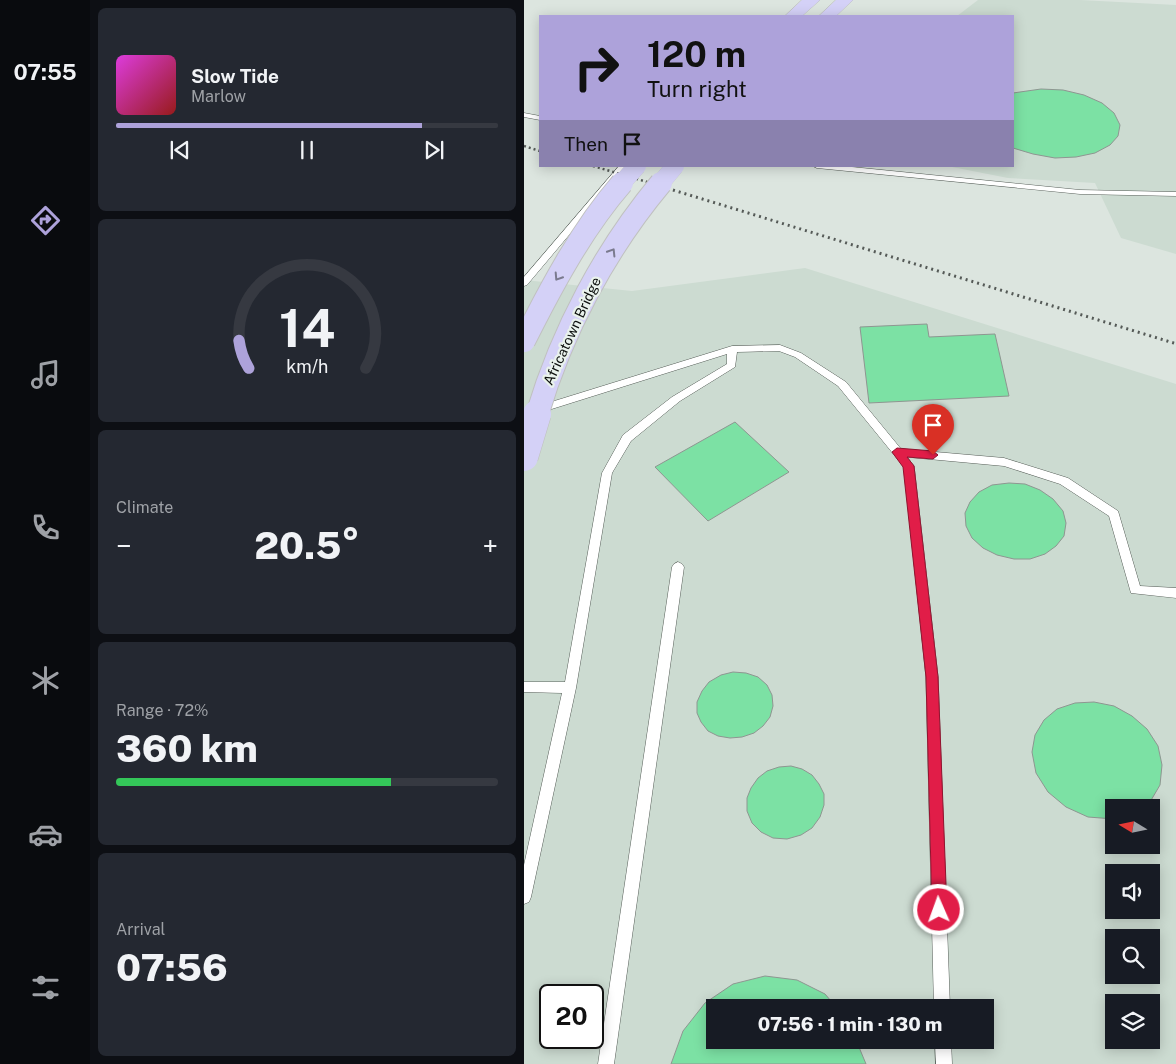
<!DOCTYPE html>
<html lang="en">
<head>
<meta charset="utf-8">
<style>
	body { margin:0; font-family:"Public Sans",sans-serif; background:#242831; color:#f1f3f6; height:100vh; display:flex; flex-direction:column; font-size:19px; white-space:nowrap }
	* { box-sizing:border-box; margin:0 }
	p { font-size:16px; color:#9ea1a6 }
	.icon { flex:none; width:28px; height:28px; fill:none; stroke:currentColor; stroke-width:2; stroke-linecap:round; stroke-linejoin:round }
	.map { position:relative; flex:1; overflow:hidden }
	.details { display:flex; flex-direction:column; gap:8px; padding:8px; background:#0d0f14; width:434px }
	.details>* { flex:none }
	.banner { position:absolute; left:15px; top:15px; width:475px; height:152px; border-radius:0px; box-shadow:0 2px 12px #0003; background:#ada2da; color:#111; overflow:hidden }
	.needle { width:32px; rotate:280deg }
	.tools { position:absolute; left:581px; top:799px; display:grid; gap:10px }
	.tools a { display:grid; place-items:center; width:55px; height:55px; border-radius:0px; background:#171b24; box-shadow:0 2px 12px #0003; font-size:25px }
	.speed { position:absolute; left:15px; top:984px; display:flex; gap:10px; font-size:25px; font-weight:700; text-align:center }
	.speed>* { display:grid; place-content:center; width:65px; height:65px; border-radius:50%; background:#171b24; box-shadow:0 2px 12px #0003; line-height:1 }
	.speed .limit { border:2px solid #111; border-radius:8px; background:#fff; color:#111 }
	.pin { position:absolute; display:grid; place-items:center; width:42px; height:42px; color:#fff; margin:-51px -21px; border-radius:50% 50% 50% 0; rotate:-45deg; box-shadow:0 0 5px #0007 }
	.pin .icon { rotate:45deg }
	.me { position:absolute; width:55px; margin:-28px; rotate:358deg; stroke-linejoin:round; filter:drop-shadow(0 0 4px #0008) }
	.turn { display:flex; align-items:center; gap:18px; height:105px; padding:0 25px; font-size:22px }
	.turn .icon { width:65px; height:65px; stroke-width:2.5 }
	.turn b { display:block; font-size:35px; line-height:42px }
	.then { display:flex; align-items:center; height:48px; padding:0 25px; background:#0003; gap:10px; font-size:19px }
	.big { font-size:38px; font-weight:800; line-height:1.1 }
	.details .tile { flex:1; display:flex; flex-direction:column; justify-content:center; gap:8px; min-width:0; padding:0 18px; border-radius:8px; background:#242831 }
	.details .dial { align-items:center; gap:0 }
	.dial svg { height:130px; overflow:visible; fill:none; stroke:#363941; stroke-width:7; stroke-linecap:round; text-anchor:middle }
	.dial text { fill:#f1f3f6; stroke:none }
	.song { display:flex; align-items:center; gap:15px }
	.cover { width:60px; height:60px; border-radius:8px; background:linear-gradient(135deg,hsl(300 70% 55%),hsl(0 70% 35%)) }
	.played { height:5px; border-radius:2px; background:linear-gradient(90deg,#ada2da 80%,#363941 80%) }
	.keys { display:flex; justify-content:space-around; direction:ltr }
	.heat { display:flex; justify-content:space-between; align-items:center; font-size:28px; direction:ltr }
	.charge { height:8px; border-radius:4px; background:linear-gradient(90deg,#34c759 72%,#363941 0) }
	.trip { position:absolute; left:182px; top:999px; width:288px; height:50px; border-radius:0px; background:#171b24; box-shadow:0 2px 12px #0003; font-weight:800; line-height:50px; text-align:center }
	main { display:flex; flex:1; min-height:0 }
	.tab-bar { display:flex; flex-direction:column; width:90px; justify-content:space-around; align-items:center; background:#090b0e; color:#9ea1a6 }
	.tab-bar .icon { width:35px; height:35px }
	.tab-bar .on { color:#ada2da }
	.tab-bar b { font-size:22px; color:#f1f3f6 }
	.map>svg:first-child { display:block }
	.built { fill:#ccdbd1; fill-rule:evenodd }
	.building { fill:#7ce1a4; stroke:#8e9691 }
	.lines { fill:none; stroke-linecap:round; stroke-linejoin:round }
	.lane-casing { stroke:#565e58; stroke-width:1 }
	.primary-casing { stroke:#c0c1c0; stroke-width:1 }
	.lane { fill:#fff; fill-rule:evenodd }
	.primary { fill:#d4d1f7; fill-rule:evenodd }
	.rail-far1 { stroke:#555a57; stroke-width:2.5; stroke-dasharray:2 3; stroke-linecap:butt }
	.rail { stroke:#555a57; stroke-width:3; stroke-dasharray:2 4; stroke-linecap:butt }
	.primary-bridge-far2-casing { stroke:#c0c1c0; stroke-width:18; stroke-linecap:butt }
	.primary-bridge-far1-casing { stroke:#c0c1c0; stroke-width:24; stroke-linecap:butt }
	.primary-bridge-casing { stroke:#c0c1c0; stroke-width:29; stroke-linecap:butt }
	.primary-bridge-far2 { stroke:#d4d1f7; stroke-width:18 }
	.primary-bridge-far1 { stroke:#d4d1f7; stroke-width:22 }
	.primary-bridge { stroke:#d4d1f7; stroke-width:28 }
	.oneway { stroke:#7a7a8e }
	.route { fill:#e11d48; stroke:#92132f }
	.labels { text-anchor:middle; dominant-baseline:central; stroke-width:4.5; stroke-linejoin:round; paint-order:stroke }
	.street-label { font-size:14px; fill:#0d100e; stroke:#e9f2ec }
</style>
</head>
<body>
<main>
<nav class="tab-bar">
<b>07:55</b>
<svg class="icon on" aria-label="directions" viewBox="0 0 24 24"><path d="M12 3l9 9-9 9-9-9zM9 14v-3h6M13 9l2 2-2 2"/></svg>
<svg class="icon" aria-label="music" viewBox="0 0 24 24"><path d="M9 18V5l10-2v13"/><circle cx="6" cy="18" r="3"/><circle cx="16" cy="16" r="3"/></svg>
<svg class="icon" aria-label="phone" viewBox="0 0 24 24"><path d="M5 4h4l2 5-3 2q2 4 5 5l2-3 5 2v4C11 20 4 13 5 4z"/></svg>
<svg class="icon" aria-label="climate" viewBox="0 0 24 24"><path d="M12 3v18M4 7l16 10M4 17L20 7"/></svg>
<svg class="icon" aria-label="car" viewBox="0 0 24 24"><path d="M5 17H2v-5l4-1 3-4h7l3 4 3 1v5h-3M9 17h6M6 11h13"/><circle cx="7" cy="17" r="2"/><circle cx="17" cy="17" r="2"/></svg>
<svg class="icon" aria-label="filters" viewBox="0 0 24 24"><path d="M4 7h16M4 17h16"/><circle cx="9" cy="7" r="2"/><circle cx="15" cy="17" r="2"/></svg>
</nav>
<section class="details">
<div class="tile">
<div class="song"><i class="cover"></i><div><b>Slow Tide</b><p>Marlow</p></div></div>
<div class="played"></div>
<div class="keys"><svg class="icon" aria-label="previous" viewBox="0 0 24 24"><path d="M18 5L8 12l10 7zM5 5v14"/></svg><svg class="icon" aria-label="pause" viewBox="0 0 24 24"><path d="M8 5v14M16 5v14"/></svg><svg class="icon" aria-label="next" viewBox="0 0 24 24"><path d="M6 5l10 7-10 7zM19 5v14"/></svg></div>
</div>
<div class="tile dial"><svg viewBox="0 0 100 80">
<path d="M14 69A42 42 0 1 1 86 69"/>
<path d="M14 69A42 42 0 0 1 8 52" stroke="#ada2da"/>
<text x="50" y="56" font-size="32" font-weight="700">14</text>
<text x="50" y="72" font-size="11">km/h</text>
</svg></div>
<div class="tile"><p>Climate</p>
<div class="heat"><a>−</a><b class="big">20.5°</b><a>+</a></div>
</div>
<div class="tile"><p>Range · 72%</p><b class="big">360 km</b><div class="charge"></div></div>
<div class="tile"><p>Arrival</p><b class="big">07:56</b></div>
</section>
<div class="map">
<svg width="653" height="1064" viewBox="0 0 653 1064">
	<rect width="100%" height="100%" fill="#dce5df"/>
	<g class="built">
		<path d="M454 0H556L652 5V254L597 238 571 183 484 178 423 166H489V16H433Z"/>
		<path d="M281 268 652 384V1064H0V280L108 291ZM590 808H628V845H590ZM590 872H628V910H590ZM590 938H628V975H590ZM26 995H69V1038H26ZM590 1002H628V1040H590ZM191 1008H461V1040H191Z"/>
	</g>
	<g class="building">
		<path d="M517 89 539 90 560 95 578 103 590 113 596 125 594 136 586 145 571 153 552 157 531 158 509 154 489 148V93Z"/>
		<path d="M403 324 405 337 471 334 485 396 345 403 336 327Z"/>
		<path d="M211 422 265 472 184 521 131 467Z"/>
		<path d="M485 483 501 484 516 490 529 499 539 511 542 523 540 536 532 546 521 554 506 559H490L473 555 459 548 448 538 442 526 441 513 446 502 455 492 468 485Z"/>
		<path d="M209 672 222 673 234 677 243 685 248 695 249 706 246 717 239 726 230 733 218 737 206 738 194 736 184 731 177 722 173 713V702L178 691 185 682 197 675Z"/>
		<path d="M570 702 590 706 608 716 623 729 634 746 638 765 636 785 626 802 618 808H590V819L564 817 542 807 524 792 512 773 508 752 511 735 520 720 533 709 551 703Z"/>
		<path d="M267 766 278 769 288 775 295 784 300 794V805L296 817 288 828 277 835 263 839 249 838 237 832 228 823 223 811V798L227 788 234 778 243 771 255 767Z"/>
		<path d="M241 976 273 980 301 994 313 1008H191V1040H332L342 1064H147L159 1031 181 1003 209 984Z"/>
	</g>
	<g class="lines">
		<g class="lane-casing">
			<g id="lane">
				<path d="M0 113 16 116V120L0 117Z"/>
				<path d="M95 166H103L3 285 0 286V277Z"/>
				<path d="M289 166H318L556 190 653 192V196L556 194 293 168Z"/>
				<path d="M256 345 277 353 322 382 377 449 480 458 544 478 594 511 616 586 653 588V598L607 593 585 516 536 484 480 466 383 457 390 466 414 677 426 1008H410L402 677 380 467 314 386 271 357 255 351 213 352 211 367 156 401 107 441 88 473 52 688 7 897 5 902 0 904V865L38 693 0 692V682H41L78 473 99 435 148 397 203 364V354L15 413 10 409 11 407 208 346Z"/>
				<path d="M154 562 158 564 160 567 90 1064H74L148 567 150 564Z"/>
				<path d="M411 1040H427L428 1064H412Z"/>
			</g>
		</g>
		<g class="primary-casing">
			<g id="primary">
				<path d="M278 0H296L278 16H261Z"/>
				<path d="M312 0H329L312 16H295Z"/>
			</g>
		</g>
		<use href="#lane" class="lane"/>
		<use href="#primary" class="primary"/>
		<g class="rail-far1">
			<path d="M0 146 16 151"/>
			<path d="M69 166 130 184"/>
		</g>
		<path class="rail" d="M126 183 653 344"/>
		<g class="primary-bridge-far2-casing">
			<g id="primary-bridge-far2">
				<path d="M97 184 113 166"/>
				<path d="M136 184 151 166"/>
			</g>
		</g>
		<g class="primary-bridge-far1-casing">
			<g id="primary-bridge-far1">
				<path d="M0 341C27 287 58 229 98 183"/>
				<path d="M13 415C38 331 81 250 137 183"/>
			</g>
		</g>
		<g class="primary-bridge-casing">
			<path id="primary-bridge" d="M0 457 13 414"/>
		</g>
		<use href="#primary-bridge-far2" class="primary-bridge-far2"/>
		<use href="#primary-bridge-far1" class="primary-bridge-far1"/>
		<use href="#primary-bridge" class="primary-bridge"/>
	</g>
	<defs><path id="oneway-chevron" d="M-2-3.5L2.5 0L-2 3.5" fill="none" stroke-width="1.6" stroke-linecap="round" stroke-linejoin="round" transform="scale(1.25)"/></defs>
	<g class="oneway">
		<use href="#oneway-chevron" transform="translate(88 252) rotate(-58)"/>
		<use href="#oneway-chevron" transform="translate(34 277) rotate(123)"/>
	</g>
	<path class="route" d="M373 448 409 451 414 455 409 459 383 457 390 466 414 677 423 910 420 915 415 918 410 915 408 910 402 677 379 467 368 452Z"/>
	<g class="labels">
		<g class="street-label">
			<text transform="translate(48 331) rotate(-65)">Africatown Bridge</text>
		</g>
	</g>
</svg>
<div class="tools">
<a><svg class="needle" viewBox="-14 -14 28 28"><path d="M0-13l5 13h-10z" fill="#e53935"/><path d="M0 13l5-13h-10z" fill="#9ea1a6"/></svg></a>
<a><svg class="icon" aria-label="sound" viewBox="0 0 24 24"><path d="M4 9h4l5-4v14l-5-4H4zM17 9q2 3 0 6"/></svg></a>
<a><svg class="icon" aria-label="search" viewBox="0 0 24 24"><circle cx="10" cy="10" r="6"/><path d="M15 15l6 6"/></svg></a>
<a><svg class="icon" aria-label="layers" viewBox="0 0 24 24"><path d="M12 4l9 5-9 5-9-5zM3 14l9 5 9-5"/></svg></a>
</div>
<div class="speed"><div class="limit">20</div></div>
<div class="pin" style="left:409px;top:455px;background:#d93025"><svg class="icon" aria-label="arrive" viewBox="0 0 24 24"><path d="M6 21V4h12l-3 4 3 4H6"/></svg></div>
<svg class="me" style="left:415px;top:910px" viewBox="-20 -20 40 40"><circle r="17" fill="#e11d48" stroke="#fff" stroke-width="3"/><path d="M0-11L8 9 0 5-8 9z" fill="#fff"/></svg>
<div class="trip">07:56 · 1 min · 130 m</div>
<div class="banner">
<div class="turn"><svg class="icon" aria-label="right" viewBox="0 0 24 24"><path d="M7 20v-9h11M14 6l5 5-5 5"/></svg><div><b>120 m</b>Turn right</div></div>
<div class="then">Then<svg class="icon" aria-label="arrive" viewBox="0 0 24 24"><path d="M6 21V4h12l-3 4 3 4H6"/></svg></div>
</div>
</div>
</main>
</body>
</html>
